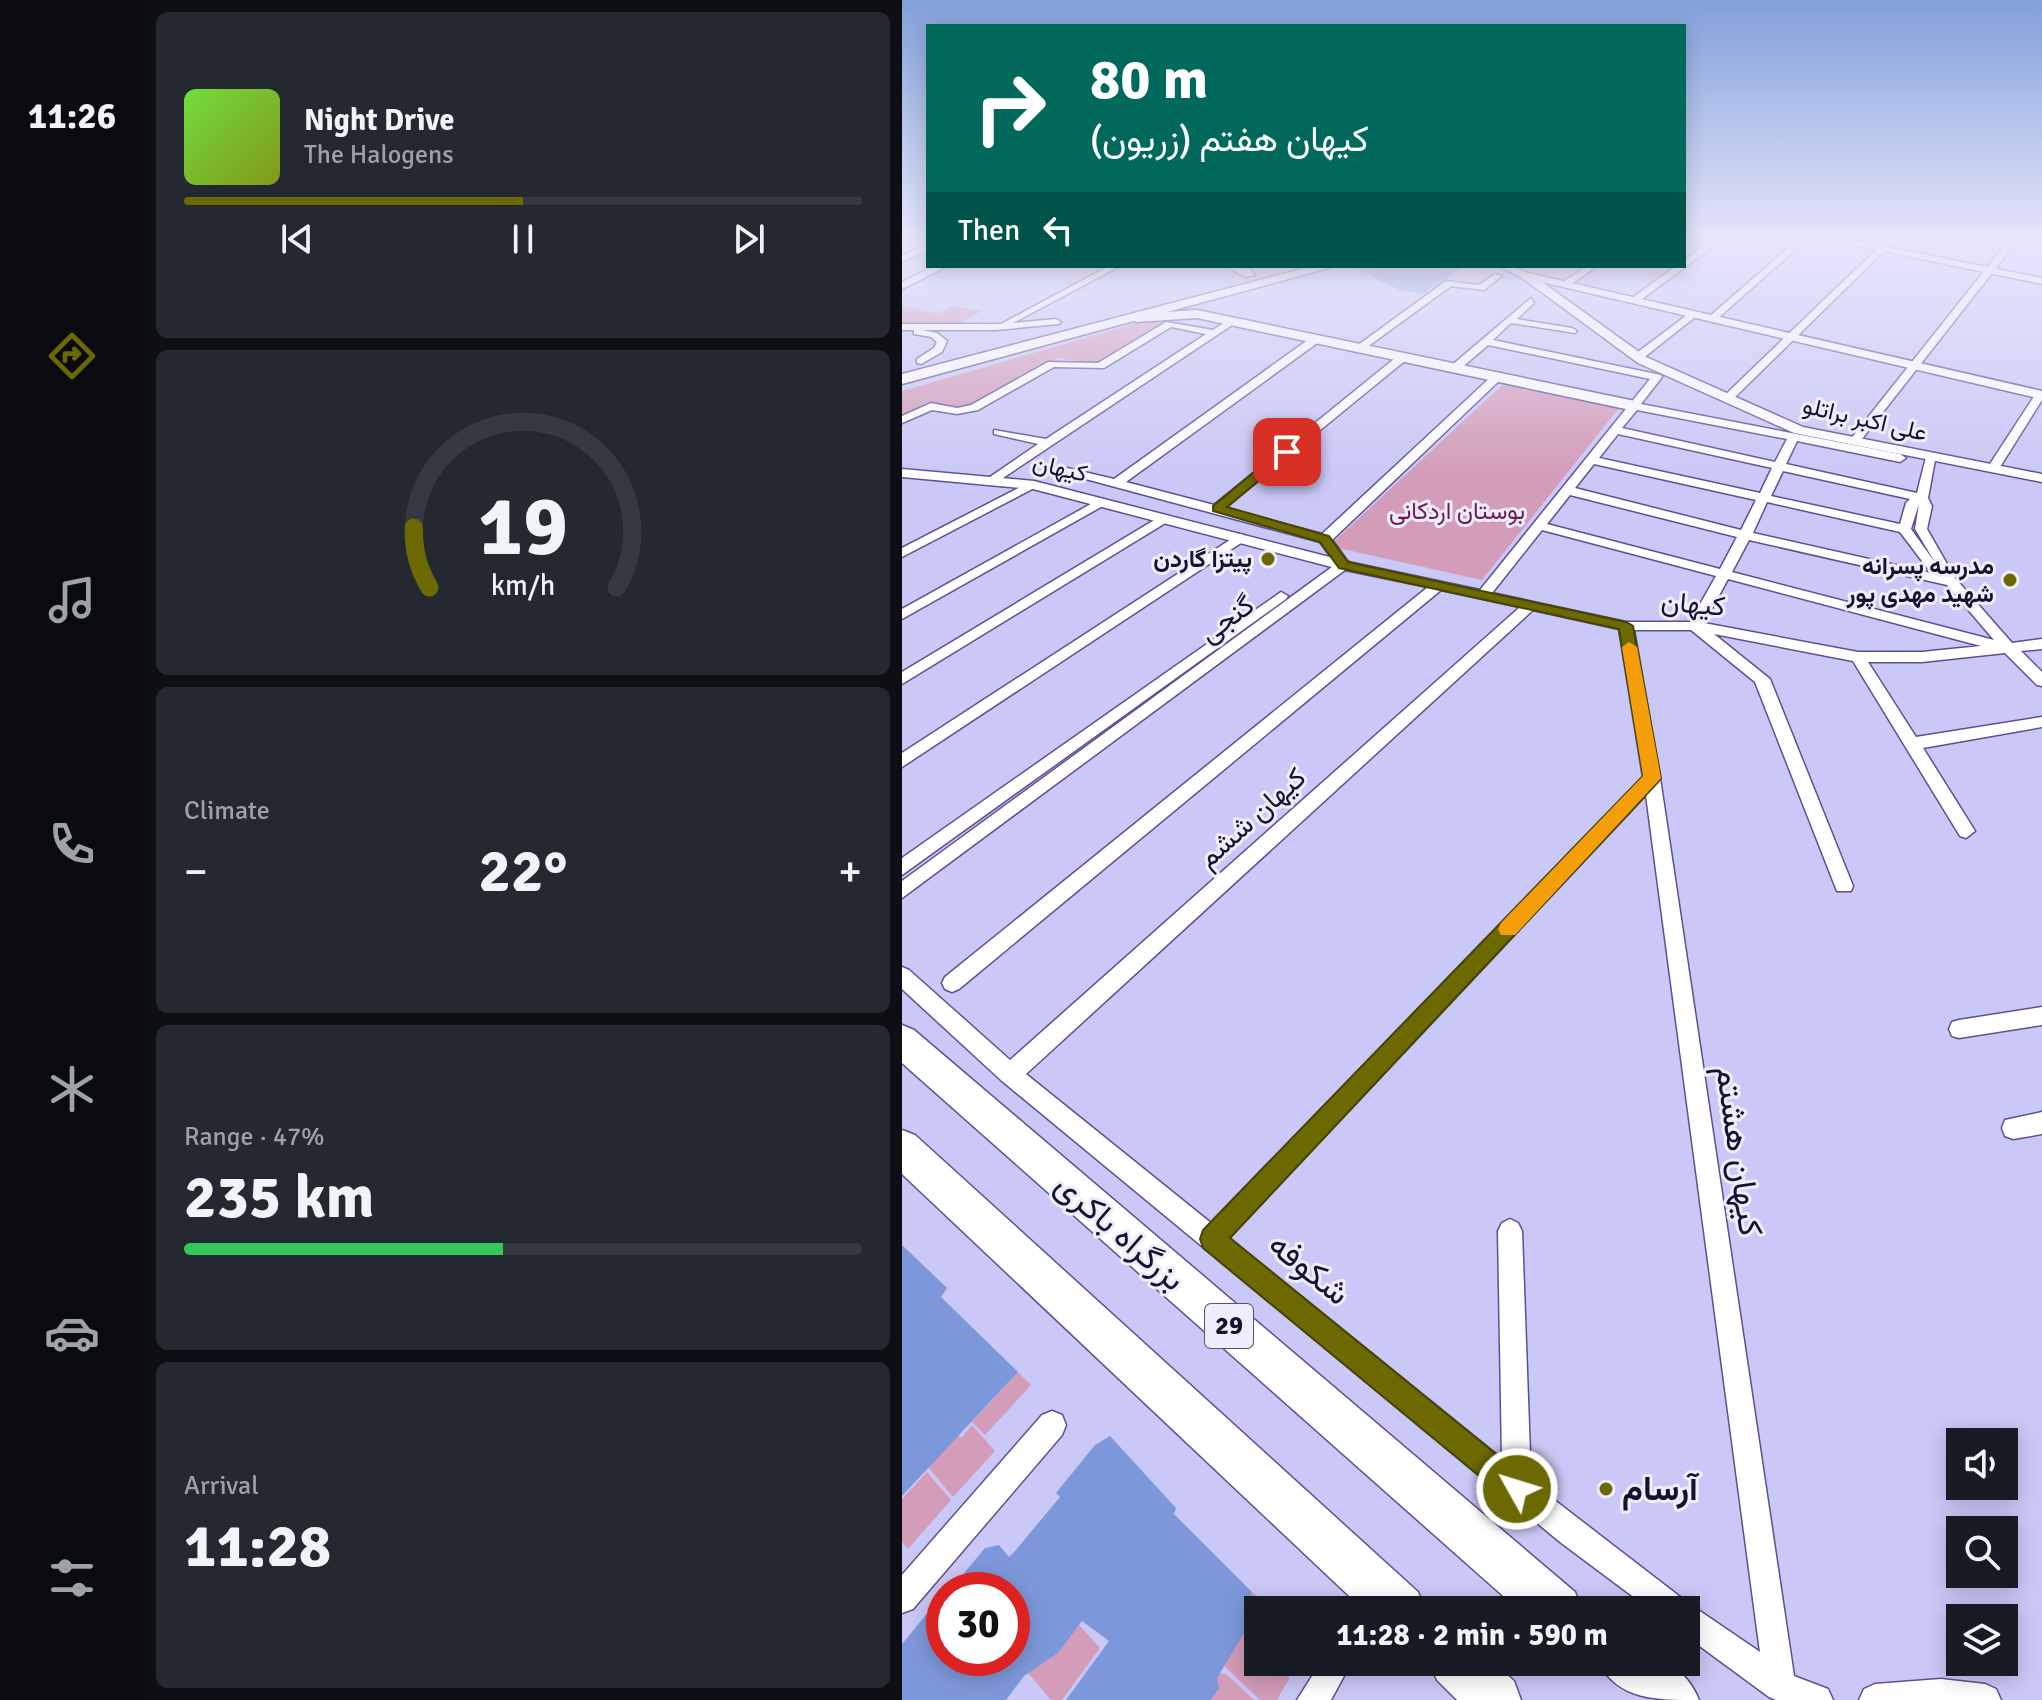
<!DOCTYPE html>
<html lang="en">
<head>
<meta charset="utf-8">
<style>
	body { margin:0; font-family:Signika,Vazirmatn,sans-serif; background:#242831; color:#f1f3f6; height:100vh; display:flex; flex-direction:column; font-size:30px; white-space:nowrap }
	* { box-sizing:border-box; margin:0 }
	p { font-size:26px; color:#9ea1a6 }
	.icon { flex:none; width:44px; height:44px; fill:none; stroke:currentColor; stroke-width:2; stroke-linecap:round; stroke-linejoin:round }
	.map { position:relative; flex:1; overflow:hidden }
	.panel { display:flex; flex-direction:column; gap:12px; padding:12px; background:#0d0f14; width:758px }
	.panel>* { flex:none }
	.top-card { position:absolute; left:24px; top:24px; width:760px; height:244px; border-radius:0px; box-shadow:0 4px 20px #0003; background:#00695c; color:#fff; overflow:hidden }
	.buttons { position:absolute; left:1044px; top:1428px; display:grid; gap:16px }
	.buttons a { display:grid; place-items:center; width:72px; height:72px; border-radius:0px; background:#171b24; box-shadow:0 4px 20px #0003; font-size:40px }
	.speed { position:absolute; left:24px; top:1572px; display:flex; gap:16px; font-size:40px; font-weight:700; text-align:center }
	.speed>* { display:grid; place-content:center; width:104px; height:104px; border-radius:50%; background:#171b24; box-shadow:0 4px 20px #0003; line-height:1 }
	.speed .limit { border:12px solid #d22; background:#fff; color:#111 }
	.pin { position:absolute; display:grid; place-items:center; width:68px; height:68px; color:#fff; margin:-34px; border-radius:16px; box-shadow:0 4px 12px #0006 }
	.me { position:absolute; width:88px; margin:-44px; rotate:309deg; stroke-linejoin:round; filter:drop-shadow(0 0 6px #0008) }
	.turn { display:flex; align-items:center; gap:28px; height:168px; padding:0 32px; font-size:36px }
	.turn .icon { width:104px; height:104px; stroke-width:2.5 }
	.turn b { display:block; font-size:56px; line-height:68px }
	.then { display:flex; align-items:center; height:76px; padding:0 32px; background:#0003; gap:16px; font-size:30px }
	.big { font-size:60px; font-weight:800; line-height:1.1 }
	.panel .widget { flex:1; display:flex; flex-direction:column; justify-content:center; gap:12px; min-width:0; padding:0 28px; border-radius:12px; background:#242831 }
	.panel .dial { align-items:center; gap:0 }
	.dial svg { height:208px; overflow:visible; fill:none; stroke:#363941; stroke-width:7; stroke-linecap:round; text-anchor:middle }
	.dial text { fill:#f1f3f6; stroke:none }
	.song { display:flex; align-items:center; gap:24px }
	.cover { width:96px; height:96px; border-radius:12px; background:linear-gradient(135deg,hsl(100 70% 55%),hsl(70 70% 35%)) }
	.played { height:8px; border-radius:4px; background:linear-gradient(90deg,#6d6902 50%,#363941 50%) }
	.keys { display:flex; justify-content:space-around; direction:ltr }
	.heat { display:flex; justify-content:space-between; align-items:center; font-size:44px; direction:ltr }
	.charge { height:12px; border-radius:6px; background:linear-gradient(90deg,#34c759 47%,#363941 0) }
	.trip { position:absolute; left:342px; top:1596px; width:456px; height:80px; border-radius:0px; background:#171b24; box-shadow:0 4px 20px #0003; font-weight:800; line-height:80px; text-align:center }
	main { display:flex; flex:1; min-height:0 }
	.dock { display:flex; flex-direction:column; width:144px; justify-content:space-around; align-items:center; background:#090b0e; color:#9ea1a6 }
	.dock .icon { width:56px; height:56px }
	.dock .on { color:#6d6902 }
	.dock b { font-size:36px; color:#f1f3f6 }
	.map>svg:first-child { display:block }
	.green { fill:#d39cb8 }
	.building { fill:#7d98da }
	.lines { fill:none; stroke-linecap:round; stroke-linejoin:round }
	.minor-casing { stroke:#595194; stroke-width:3 }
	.tertiary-casing { stroke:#595194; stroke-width:3 }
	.secondary-casing { stroke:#595194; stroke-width:3 }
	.primary-casing { stroke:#595194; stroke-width:3 }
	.trunk-casing { stroke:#595194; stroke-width:3 }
	.minor { fill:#fff; fill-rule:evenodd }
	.tertiary { fill:#fff; fill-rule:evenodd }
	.secondary { fill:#fff; fill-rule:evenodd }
	.primary { fill:#fff; fill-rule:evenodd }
	.trunk { fill:#fff; fill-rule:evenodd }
	.route { fill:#6d6902; stroke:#474401; stroke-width:2 }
	.slow { fill:#f59e0b }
	.poi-dot { fill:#6d6902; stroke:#ededfc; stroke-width:3 }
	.labels { text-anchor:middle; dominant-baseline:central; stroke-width:6; stroke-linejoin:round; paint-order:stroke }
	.far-street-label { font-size:24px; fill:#16122d; stroke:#ededfc }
	.far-park-label { font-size:24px; fill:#70194f; stroke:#ededfc }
	.far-poi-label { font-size:24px; font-weight:bold; fill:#16122d; stroke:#ededfc; text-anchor:end }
	.shield { fill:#ededfc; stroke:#56546b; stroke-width:2 }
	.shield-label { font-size:26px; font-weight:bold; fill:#16122d }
	.street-label { font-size:28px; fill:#16122d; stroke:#ededfc }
	.near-street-label { font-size:34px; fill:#16122d; stroke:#ededfc }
	.near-poi-label { font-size:34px; font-weight:bold; fill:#16122d; stroke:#ededfc; text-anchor:start }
</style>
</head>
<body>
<main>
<nav class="dock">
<b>11:26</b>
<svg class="icon on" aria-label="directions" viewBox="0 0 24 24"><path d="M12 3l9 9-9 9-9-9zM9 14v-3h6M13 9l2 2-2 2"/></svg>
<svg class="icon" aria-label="music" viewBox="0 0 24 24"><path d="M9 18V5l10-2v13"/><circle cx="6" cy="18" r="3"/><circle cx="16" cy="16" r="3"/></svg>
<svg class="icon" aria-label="phone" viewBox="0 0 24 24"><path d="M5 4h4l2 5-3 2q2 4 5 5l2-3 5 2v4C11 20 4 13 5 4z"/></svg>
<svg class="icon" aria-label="climate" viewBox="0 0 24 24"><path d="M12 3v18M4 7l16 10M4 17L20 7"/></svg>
<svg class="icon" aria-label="car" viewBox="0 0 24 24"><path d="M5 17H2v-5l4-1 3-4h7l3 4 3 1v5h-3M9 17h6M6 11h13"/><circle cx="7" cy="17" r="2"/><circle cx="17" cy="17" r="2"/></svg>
<svg class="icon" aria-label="filters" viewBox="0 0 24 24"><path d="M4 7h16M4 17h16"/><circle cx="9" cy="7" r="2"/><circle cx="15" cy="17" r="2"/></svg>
</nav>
<section class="panel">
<div class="widget">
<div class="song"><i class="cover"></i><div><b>Night Drive</b><p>The Halogens</p></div></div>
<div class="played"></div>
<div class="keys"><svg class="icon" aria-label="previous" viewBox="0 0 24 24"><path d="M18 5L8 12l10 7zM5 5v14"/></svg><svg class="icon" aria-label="pause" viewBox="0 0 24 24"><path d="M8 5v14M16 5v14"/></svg><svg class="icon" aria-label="next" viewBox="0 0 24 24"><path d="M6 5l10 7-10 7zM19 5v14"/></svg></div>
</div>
<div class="widget dial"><svg viewBox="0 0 100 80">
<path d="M14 69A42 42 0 1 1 86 69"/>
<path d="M14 69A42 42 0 0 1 8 46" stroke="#6d6902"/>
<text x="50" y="56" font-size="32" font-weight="700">19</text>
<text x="50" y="72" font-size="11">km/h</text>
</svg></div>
<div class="widget"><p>Climate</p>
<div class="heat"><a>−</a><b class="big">22°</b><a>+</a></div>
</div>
<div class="widget"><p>Range · 47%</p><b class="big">235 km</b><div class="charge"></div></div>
<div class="widget"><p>Arrival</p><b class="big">11:28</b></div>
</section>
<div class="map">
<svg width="1140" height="1700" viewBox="0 0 1140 1700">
	<rect width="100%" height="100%" fill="#cac8f6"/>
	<g class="green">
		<path d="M0 306 36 313 51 306 80 311 57 324 0 325Z"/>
		<path d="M242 321 265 322 193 365 157 358 62 409 24 403 0 417V391Z"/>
		<path d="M600 385 717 408 580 580 427 546Z"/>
		<path d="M116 1372 129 1385 83 1435 70 1422Z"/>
		<path d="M70 1425 93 1451 51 1497 26 1467 56 1435 59 1438Z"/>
		<path d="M25 1472 49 1500 6 1549 0 1542V1499Z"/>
		<path d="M349 1591 370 1610H356V1662H387V1679L375 1700H358L322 1666 349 1620Z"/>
		<path d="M177 1625 198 1648 160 1700H149L126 1673Z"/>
		<path d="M314 1673 324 1674 352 1700H309Z"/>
	</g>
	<g class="building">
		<path d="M448 266H562L521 294 500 291Z"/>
		<path d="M0 1245 45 1288 39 1297 116 1372 0 1496Z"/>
		<path d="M208 1436 274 1508 272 1514 349 1591 350 1620 315 1678 317 1688 309 1700H164L207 1641 180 1621 156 1653 122 1676 104 1700H0V1644L42 1593V1658H110V1590H48L83 1548 97 1545 107 1557 113 1551 158 1497 154 1493 193 1445Z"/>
	</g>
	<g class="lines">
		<g class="minor-casing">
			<g id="minor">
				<path d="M808 241H818L736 302H730V298L774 266H782V260Z"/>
				<path d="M894 241H903L814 320H808V316Z"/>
				<path d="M1106 241H1115L956 444H948V440Z"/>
				<path d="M26 244V250L0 262V256Z"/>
				<path d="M976 248 983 250 831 399H823V395Z"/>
				<path d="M207 266H218L111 323 154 319 159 322 157 324 94 330H20L35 333 45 341 40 352 19 364 15 363V359L32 348 35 342 29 337 12 334V330H0V324H99Z"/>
				<path d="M685 266H695L667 286H661V282Z"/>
				<path d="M593 274 600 276 582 290 549 286 461 350 452 348 544 281 577 285Z"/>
				<path d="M629 298 632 303 615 319 670 328 675 331 673 333 609 323 591 340 759 375 760 377 739 404 998 454 1004 458 998 462 895 441 884 464 1015 493 1024 457 1034 455 1026 498 1030 506 1025 529 1053 578 1110 643 1140 639V649L1119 651 1140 672V686L1135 685 1103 653 1020 662H966L1014 737 1140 717V727L1021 748 1073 831 1064 838 1058 836 951 661 812 634 868 679 951 886 949 891H935L933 886 853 682 789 630H732L758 778 892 1676 926 1689 931 1700H874L867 1697 784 1636V1610H749L658 1542 100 1081 0 989V967L7 970 108 1060 618 607 539 590 57 989 50 992 43 989 40 983 43 977 526 587 443 570 0 898V881L434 564 418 542 165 474V468L212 479 410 337H418V341L224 482 312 505 497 355H505V359L323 508 420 534 591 375H599V379L430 540 446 562 578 590 748 379 586 345 557 370H549V366ZM735 410 885 439 873 462 720 428ZM716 434 870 468 858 493 697 458ZM692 464 854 500 839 530 673 488ZM881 471 1008 499 1004 503 998 524 869 496ZM668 495 835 537 818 569 645 524ZM865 502 998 532 1029 573 851 533ZM1017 504 1013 529 1034 564 1009 529ZM640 530 814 576 788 622H724L590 593ZM847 540 1045 585 1092 640 830 572ZM826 579 1079 646 1020 652H956L802 623ZM631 610 717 629 741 777 309 1223 124 1074ZM744 795 858 1652 786 1603 629 1482 620 1231 616 1223 608 1219 600 1223 596 1231 600 1459 327 1238Z"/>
				<path d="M789 312 797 314 740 359H732V355Z"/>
				<path d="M328 319 336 321 95 482 85 479 136 444 92 434V430L144 439 304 334 269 327 202 368 152 367 76 410 55 414 30 410 0 423V416L29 403 55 408 69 405 146 362 196 363 264 322 311 330Z"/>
				<path d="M1140 392V400L1098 467 1088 470 1086 467 1133 395Z"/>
				<path d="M128 482 138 485 0 557V548Z"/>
				<path d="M196 500 206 503 0 619V609Z"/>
				<path d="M259 516 270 519 0 684V672Z"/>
				<path d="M337 534 342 535V541L0 767V753Z"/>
				<path d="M379 592 386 596 384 599 0 875V858Z"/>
				<path d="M1140 1007V1025L1057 1038 1050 1036 1047 1029 1050 1022 1057 1020Z"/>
				<path d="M1140 1112V1134L1111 1139 1103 1136 1100 1128 1103 1120Z"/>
				<path d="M150 1411 160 1415 164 1425 160 1435 11 1609 0 1613V1575L140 1415Z"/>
				<path d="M419 1662 438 1663 443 1674 429 1700H395Z"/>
				<path d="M1039 1679 1083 1684 1094 1689 1099 1700H957L962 1689 973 1684Z"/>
			</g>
		</g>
		<g class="tertiary-casing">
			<g id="tertiary">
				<path d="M932 241H955L1140 278V284Z"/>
				<path d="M33 266H46L0 289V282Z"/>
				<path d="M323 266 347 268 353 275 344 277Z"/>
				<path d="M596 266H610L626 273 1140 391V399L640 282 744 357 901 427 1140 474V482L892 433 736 363 619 277Z"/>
				<path d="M0 469 132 481 447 562 449 565 441 570 131 489 0 477Z"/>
			</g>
		</g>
		<g class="secondary-casing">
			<path id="secondary" d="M295 310 733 401 741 406 733 411 295 318 234 322 227 318 234 314Z"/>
		</g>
		<g class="primary-casing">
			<path id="primary" d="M411 266H434L0 384V374Z"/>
		</g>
		<g class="trunk-casing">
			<g id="trunk">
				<path d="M0 1025 12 1030 673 1592 680 1610H617L0 1063Z"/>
				<path d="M0 1130 13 1135 516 1592 523 1610H462L0 1174Z"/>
				<path d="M527 1662H591L612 1681 619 1700H555L535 1680Z"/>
				<path d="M696 1662C741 1662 777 1651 797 1700 752 1700 717 1700 696 1662Z"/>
			</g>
		</g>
		<use href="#minor" class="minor"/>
		<use href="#tertiary" class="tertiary"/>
		<use href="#secondary" class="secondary"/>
		<use href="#primary" class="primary"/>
		<use href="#trunk" class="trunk"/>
	</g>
	<linearGradient id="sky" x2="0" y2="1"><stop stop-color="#81a0da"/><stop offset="0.5" stop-color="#e7e6fb"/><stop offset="1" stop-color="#e7e6fb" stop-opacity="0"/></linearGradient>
	<rect width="1140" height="479" fill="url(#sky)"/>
	<path class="route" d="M380 449 391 452 325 507 427 536 446 562 724 622 731 626 759 778 756 782 328 1238 625 1479 629 1489 625 1499 615 1503 605 1499 301 1248 298 1239 301 1230 741 776 717 629 437 568 418 542 311 511V506Z"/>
	<path class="slow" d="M727 642 735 647 759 778 613 935H599L596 929 599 923 741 776 720 647Z"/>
	<g class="poi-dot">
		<circle cx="366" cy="559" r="8"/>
		<circle cx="1108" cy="580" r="8"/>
		<circle cx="704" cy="1489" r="8"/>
	</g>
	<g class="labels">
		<g class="far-street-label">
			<text transform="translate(963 419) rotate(13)">علی اکبر براتلو</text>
			<text transform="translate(158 468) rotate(13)">کیهان</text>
		</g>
		<g class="far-park-label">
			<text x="555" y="511">بوستان اردکانی</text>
		</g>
		<g class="far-poi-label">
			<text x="350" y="559">پیتزا گاردن</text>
			<text x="1092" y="566">مدرسه پسرانه<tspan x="1092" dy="28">شهید مهدی پور</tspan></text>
		</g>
		<rect class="shield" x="303" y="1304" width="48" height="44" rx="6"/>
		<g class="shield-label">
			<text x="327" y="1326">29</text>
		</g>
		<g class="street-label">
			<text transform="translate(791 604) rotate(5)">کیهان</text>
			<text transform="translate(325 619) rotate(-36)">گنجی</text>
			<text transform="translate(350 818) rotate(-42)">کیهان ششم</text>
		</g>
		<g class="near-street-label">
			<text transform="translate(837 1151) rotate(82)">کیهان هشتم</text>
			<text transform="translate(218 1232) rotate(41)">بزرگراه باکری</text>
			<text transform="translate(407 1269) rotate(39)">شکوفه</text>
		</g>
		<g class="near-poi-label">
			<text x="720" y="1489">آرسام</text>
		</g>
	</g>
</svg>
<div class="buttons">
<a><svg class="icon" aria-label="sound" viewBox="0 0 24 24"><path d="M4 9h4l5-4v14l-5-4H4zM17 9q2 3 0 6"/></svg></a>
<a><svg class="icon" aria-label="search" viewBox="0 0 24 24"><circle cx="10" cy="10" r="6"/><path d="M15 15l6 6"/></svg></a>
<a><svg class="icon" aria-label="layers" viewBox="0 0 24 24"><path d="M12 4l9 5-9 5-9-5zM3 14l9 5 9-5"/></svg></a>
</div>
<div class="speed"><div class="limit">30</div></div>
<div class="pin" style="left:385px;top:452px;background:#d93025"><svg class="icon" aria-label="arrive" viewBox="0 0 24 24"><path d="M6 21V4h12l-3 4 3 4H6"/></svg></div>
<svg class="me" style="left:615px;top:1489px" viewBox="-20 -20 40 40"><circle r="17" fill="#6d6902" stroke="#fff" stroke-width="3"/><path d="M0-11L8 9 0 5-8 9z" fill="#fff"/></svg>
<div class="trip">11:28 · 2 min · 590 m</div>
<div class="top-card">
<div class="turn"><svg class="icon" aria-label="right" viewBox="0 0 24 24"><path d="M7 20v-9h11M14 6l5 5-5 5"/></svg><div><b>80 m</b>کیهان هفتم (زریون)</div></div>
<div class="then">Then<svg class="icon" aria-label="left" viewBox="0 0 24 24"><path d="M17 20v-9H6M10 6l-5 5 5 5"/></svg></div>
</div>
</div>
</main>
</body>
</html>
